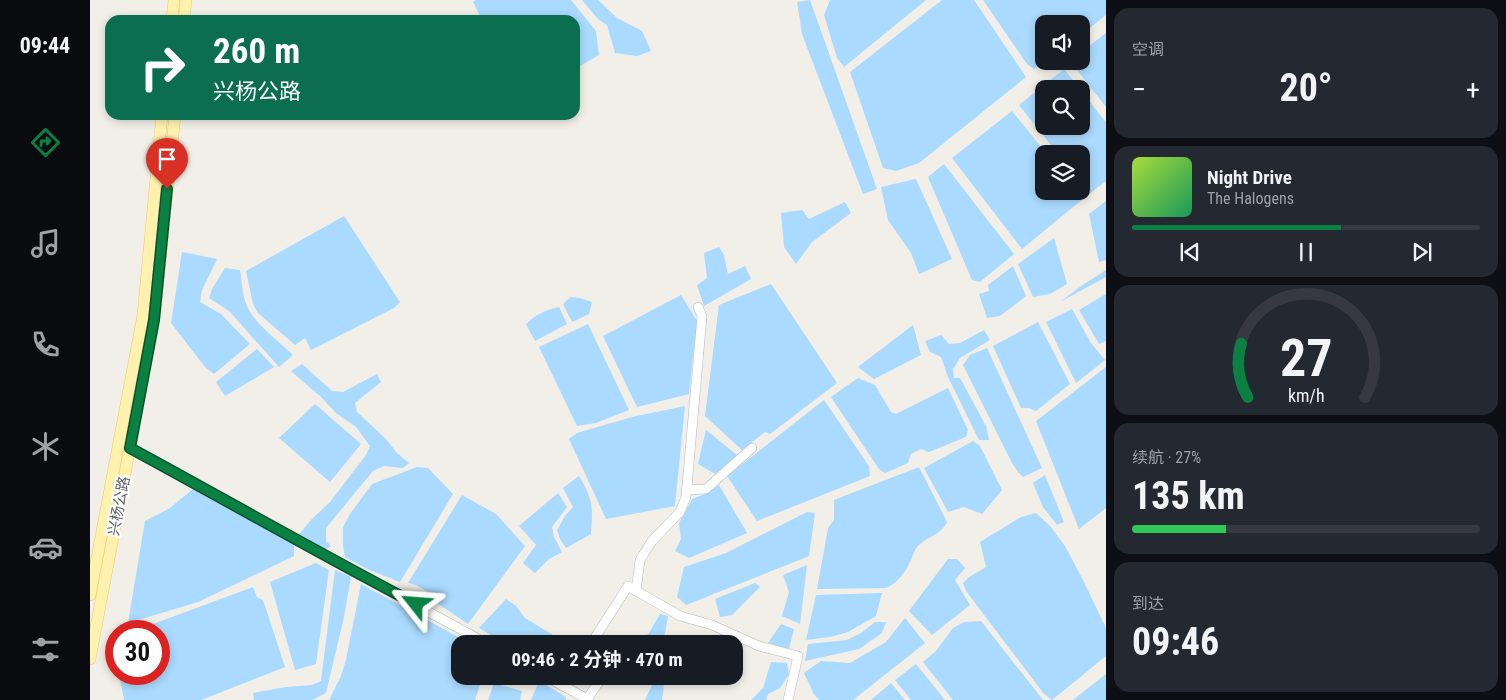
<!DOCTYPE html>
<html lang="zh">
<head>
<meta charset="utf-8">
<style>
	body { margin:0; font-family:"Roboto Condensed","Noto Sans SC",sans-serif; background:#242831; color:#f1f3f6; height:100vh; display:flex; flex-direction:column; font-size:19px; white-space:nowrap }
	* { box-sizing:border-box; margin:0 }
	p { font-size:16px; color:#9ea1a6 }
	.icon { flex:none; width:28px; height:28px; fill:none; stroke:currentColor; stroke-width:2; stroke-linecap:round; stroke-linejoin:round }
	.map { position:relative; flex:1; overflow:hidden }
	.details { display:flex; flex-direction:column; gap:8px; padding:8px; background:#0d0f14; width:400px }
	.details>* { flex:none }
	.banner { position:absolute; left:15px; top:15px; width:475px; height:105px; border-radius:15px; box-shadow:0 2px 8px #0003; background:#0b6e4f; color:#fff; overflow:hidden }
	.fabs { position:absolute; left:945px; top:15px; display:grid; gap:10px }
	.fabs a { display:grid; place-items:center; width:55px; height:55px; border-radius:10px; background:#171b24; box-shadow:0 2px 8px #0003; font-size:25px }
	.speed { position:absolute; left:15px; top:620px; display:flex; gap:10px; font-size:25px; font-weight:700; text-align:center }
	.speed>* { display:grid; place-content:center; width:65px; height:65px; border-radius:50%; background:#171b24; box-shadow:0 2px 8px #0003; line-height:1 }
	.speed .limit { border:8px solid #d22; background:#fff; color:#111 }
	.pin { position:absolute; display:grid; place-items:center; width:42px; height:42px; color:#fff; margin:-51px -21px; border-radius:50% 50% 50% 0; rotate:-45deg; box-shadow:0 0 5px #0007 }
	.pin .icon { rotate:45deg }
	.me { position:absolute; width:55px; margin:-28px; rotate:298deg; stroke-linejoin:round; filter:drop-shadow(0 0 4px #0008) }
	.turn { display:flex; align-items:center; gap:18px; height:105px; padding:0 25px; font-size:22px }
	.turn .icon { width:65px; height:65px; stroke-width:2.5 }
	.turn b { display:block; font-size:35px; line-height:42px }
	.big { font-size:38px; font-weight:700; line-height:1.1 }
	.details .widget { flex:1; display:flex; flex-direction:column; justify-content:center; gap:8px; min-width:0; padding:0 18px; border-radius:15px; background:#242831 }
	.details .dial { align-items:center; gap:0 }
	.dial svg { height:130px; overflow:visible; fill:none; stroke:#363941; stroke-width:7; stroke-linecap:round; text-anchor:middle }
	.dial text { fill:#f1f3f6; stroke:none }
	.song { display:flex; align-items:center; gap:15px }
	.cover { width:60px; height:60px; border-radius:8px; background:linear-gradient(135deg,hsl(80 70% 55%),hsl(150 70% 35%)) }
	.played { height:5px; border-radius:2px; background:linear-gradient(90deg,#0b8043 60%,#363941 60%) }
	.keys { display:flex; justify-content:space-around; direction:ltr }
	.heat { display:flex; justify-content:space-between; align-items:center; font-size:28px; direction:ltr }
	.charge { height:8px; border-radius:4px; background:linear-gradient(90deg,#34c759 27%,#363941 0) }
	.trip { position:absolute; left:361px; top:635px; width:292px; height:50px; border-radius:15px; background:#171b24; box-shadow:0 2px 8px #0003; font-weight:700; line-height:50px; text-align:center }
	main { display:flex; flex:1; min-height:0 }
	.menu { display:flex; flex-direction:column; width:90px; justify-content:space-around; align-items:center; background:#090b0e; color:#9ea1a6 }
	.menu .icon { width:35px; height:35px }
	.menu .active { color:#0b8043 }
	.menu b { font-size:22px; color:#f1f3f6 }
	.map>svg:first-child { display:block }
	.water { fill:#aadaff }
	.lines { fill:none; stroke-linecap:round; stroke-linejoin:round }
	.minor-casing { stroke:#b5b8bc; stroke-width:10 }
	.major-casing { stroke:#f2c960; stroke-width:12 }
	.minor { stroke:#fff; stroke-width:9 }
	.major { stroke:#fff2af; stroke-width:11 }
	.route-casing { stroke:#07532c; stroke-width:12 }
	.route { stroke:#0b8043; stroke-width:9 }
	.labels { text-anchor:middle; dominant-baseline:central; stroke-width:4.5; stroke-linejoin:round; paint-order:stroke }
	.street-label { font-size:15px; fill:#5f6368; stroke:#fff }
</style>
</head>
<body>
<main>
<nav class="menu">
<b>09:44</b>
<svg class="icon active" aria-label="directions" viewBox="0 0 24 24"><path d="M12 3l9 9-9 9-9-9zM9 14v-3h6M13 9l2 2-2 2"/></svg>
<svg class="icon" aria-label="music" viewBox="0 0 24 24"><path d="M9 18V5l10-2v13"/><circle cx="6" cy="18" r="3"/><circle cx="16" cy="16" r="3"/></svg>
<svg class="icon" aria-label="phone" viewBox="0 0 24 24"><path d="M5 4h4l2 5-3 2q2 4 5 5l2-3 5 2v4C11 20 4 13 5 4z"/></svg>
<svg class="icon" aria-label="climate" viewBox="0 0 24 24"><path d="M12 3v18M4 7l16 10M4 17L20 7"/></svg>
<svg class="icon" aria-label="car" viewBox="0 0 24 24"><path d="M5 17H2v-5l4-1 3-4h7l3 4 3 1v5h-3M9 17h6M6 11h13"/><circle cx="7" cy="17" r="2"/><circle cx="17" cy="17" r="2"/></svg>
<svg class="icon" aria-label="filters" viewBox="0 0 24 24"><path d="M4 7h16M4 17h16"/><circle cx="9" cy="7" r="2"/><circle cx="15" cy="17" r="2"/></svg>
</nav>
<div class="map">
<svg width="1016" height="700" viewBox="0 0 1016 700">
	<rect width="100%" height="100%" fill="#f1efe8"/>
	<g class="water">
		<path d="M386 0H481L506 31 509 55 485 69V20H392L383 2Z"/>
		<path d="M492 0H508L527 18 552 31 561 51 547 56 525 53 517 25 508 19Z"/>
		<path d="M720 0 787 189 773 194 712 34 707 2Z"/>
		<path d="M740 0H836L754 67 747 58 734 15Z"/>
		<path d="M852 0H884L936 77 829 163 806 171 793 168 760 72Z"/>
		<path d="M893 0H1016V15L991 35V24H954V61H958L944 69 937 64Z"/>
		<path d="M1016 33V107L980 61H991V52Z"/>
		<path d="M974 69 990 89H954V126H991V91L1016 122V181L999 194 991 184V154H968L929 105Z"/>
		<path d="M922 111 957 154H954V191H988L994 198 932 249 862 158Z"/>
		<path d="M854 164 924 254 890 282 882 280 838 177Z"/>
		<path d="M826 179 862 259 829 274 821 253 798 220 791 187Z"/>
		<path d="M1016 201V260L1009 262 999 214Z"/>
		<path d="M755 202 761 213 722 242 706 264 694 247 691 213 712 210 719 219Z"/>
		<path d="M254 216 310 302 304 308 221 350 215 338 205 345 168 313 163 304 156 271Z"/>
		<path d="M964 238 977 284 960 294 943 297 928 264Z"/>
		<path d="M629 247 634 255 638 274 655 266 661 279 614 306 607 285 617 278 614 253Z"/>
		<path d="M92 252 127 259 112 290 110 302 131 314 160 344 124 374 115 367 81 323Z"/>
		<path d="M923 266 936 296 910 316 897 318 889 294 899 291 898 285Z"/>
		<path d="M135 268 150 270C152 282 152 295 157 306 164 323 189 341 203 355L189 367 139 311 119 298 122 289Z"/>
		<path d="M1016 270V277L970 302 994 284Z"/>
		<path d="M681 284 747 383 680 434 675 432 652 450 615 416 629 305Z"/>
		<path d="M1016 294V341L1009 344 989 310Z"/>
		<path d="M591 295 607 321 599 394 547 407 513 336Z"/>
		<path d="M480 297 490 298 502 302 499 314 482 322 473 304Z"/>
		<path d="M469 307 477 324 445 341 436 324C446 314 456 310 469 307Z"/>
		<path d="M982 309 1001 343 1015 360 986 383 956 322Z"/>
		<path d="M948 322 980 384 946 411 939 408H931L903 346Z"/>
		<path d="M498 324 539 410 506 423 487 426 449 347Z"/>
		<path d="M823 325 831 355 784 379 768 367Z"/>
		<path d="M894 330 900 340 870 358 863 369 864 378H870L896 426 899 440H889L858 377 851 357 840 352 835 341 851 335 859 344 870 343Z"/>
		<path d="M897 348 952 468 933 477 928 472 922 463 873 365 880 355Z"/>
		<path d="M167 349 184 367 135 396 126 382Z"/>
		<path d="M212 364 242 391 253 392 287 374 291 382 265 403 267 412 296 439 307 453 319 463 313 468 294 466 283 471 236 528V541L241 546 232 552 206 538 221 520 240 502 276 455 280 446 266 427 246 413 231 397 201 371Z"/>
		<path d="M1016 367V508L989 529 946 421Z"/>
		<path d="M768 378 785 385 801 412 806 414 858 388 878 430 876 437 839 452 831 449 821 454 818 463 795 473 789 469 741 397Z"/>
		<path d="M734 400 779 466 780 476 667 521 637 476Z"/>
		<path d="M225 404 271 444 240 482 189 438Z"/>
		<path d="M595 406 585 506 516 519 479 439 487 433 542 417Z"/>
		<path d="M616 430 647 455 625 474 608 464Z"/>
		<path d="M883 441 890 446 912 490 892 514 874 507 858 512 834 468Z"/>
		<path d="M327 467 338 468 363 494 310 582 277 569 255 557 253 545V527L260 514 282 484Z"/>
		<path d="M829 467 857 522C850 536 837 536 827 547 823 552 823 557 820 562 815 573 807 583 796 588L727 589 738 528 744 520V500Z"/>
		<path d="M955 475 974 522 967 525 953 507 943 483Z"/>
		<path d="M489 476C503 499 503 507 501 534L476 548 470 539 467 530 475 516 483 507 473 488Z"/>
		<path d="M629 485 657 533 599 558 585 551 591 539 589 523 602 499 620 492Z"/>
		<path d="M103 489 204 545V556L108 602 38 623 55 521 80 508Z"/>
		<path d="M468 493 477 507 462 527 464 537 472 552 459 559 445 573 433 563 446 545 429 526Z"/>
		<path d="M372 495 406 514 435 546 378 624 347 603 350 599 326 585 318 583Z"/>
		<path d="M717 512 725 513 719 556 596 605 587 597 594 567 636 553Z"/>
		<path d="M946 513 960 526 975 546 994 582 1016 628V656L962 700 954 694 876 591 873 583 879 577 896 567 890 542 931 517Z"/>
		<path d="M858 559H867L875 568 865 580 880 605 842 635 819 611Z"/>
		<path d="M226 563 239 570 226 664 205 670 180 582Z"/>
		<path d="M717 565 710 624 692 616 699 592 693 575Z"/>
		<path d="M245 570 261 577 254 617 236 693 222 700H164L163 693 196 687 222 685 231 681Z"/>
		<path d="M665 583 670 587 642 615 630 617 625 599Z"/>
		<path d="M271 584 381 644H370V676H393L385 700H239L251 676 256 660Z"/>
		<path d="M163 587 167 597 173 600 195 667 111 700H34L29 674H69V631H44Z"/>
		<path d="M792 593 786 616 758 632 740 637 716 640 726 595Z"/>
		<path d="M416 599 426 606 435 618 468 638 465 644H416L389 628Z"/>
		<path d="M570 614 578 616 573 644H547L559 633Z"/>
		<path d="M815 618 835 643 763 700H729L724 694 714 673 731 661 760 663 796 642Z"/>
		<path d="M891 621 953 700H863L833 662 846 651 863 628 874 622Z"/>
		<path d="M785 622H796L792 633 769 649 715 661 718 644 757 640 771 633Z"/>
		<path d="M691 624 704 629 699 649 678 643Z"/>
		<path d="M681 662 697 663 699 674 690 688 678 694 676 700H661L673 688Z"/>
		<path d="M826 664 855 700H821L805 680Z"/>
		<path d="M1016 674V700H983Z"/>
		<path d="M563 676H575L572 700H555L565 679Z"/>
		<path d="M449 681 476 697V700H441Z"/>
		<path d="M404 683 432 691 430 700H398Z"/>
		<path d="M801 683 815 700H781Z"/>
	</g>
	<g class="lines">
		<g class="minor-casing">
			<g id="minor">
				<path d="M40 448C105 483 169 519 233 555 287 586 343 613 397 644"/>
				<path d="M596 490 616 489 662 448"/>
				<path d="M546 591 550 560 562 541 590 512 596 497 612 316 608 307"/>
				<path d="M501 644 538 586 590 616 622 625 669 646 708 656 698 700"/>
				<path d="M455 676 499 700"/>
				<path d="M497 699 513 676"/>
			</g>
		</g>
		<g class="major-casing">
			<g id="major">
				<path d="M82 20 84 0"/>
				<path d="M94 20 96 0"/>
				<path d="M0 595 53 315 72 115"/>
				<path d="M0 659 64 320 85 115"/>
			</g>
		</g>
		<use href="#minor" class="minor"/>
		<use href="#major" class="major"/>
	</g>
	<g class="lines">
		<g class="route-casing">
			<path id="route" d="M77 189 64 320 40 448C136 500 230 554 326 604"/>
		</g>
		<use href="#route" class="route"/>
	</g>
	<g class="labels">
		<g class="street-label">
			<text transform="translate(29 506) rotate(-79)">兴杨公路</text>
		</g>
	</g>
</svg>
<div class="fabs">
<a><svg class="icon" aria-label="sound" viewBox="0 0 24 24"><path d="M4 9h4l5-4v14l-5-4H4zM17 9q2 3 0 6"/></svg></a>
<a><svg class="icon" aria-label="search" viewBox="0 0 24 24"><circle cx="10" cy="10" r="6"/><path d="M15 15l6 6"/></svg></a>
<a><svg class="icon" aria-label="layers" viewBox="0 0 24 24"><path d="M12 4l9 5-9 5-9-5zM3 14l9 5 9-5"/></svg></a>
</div>
<div class="speed"><div class="limit">30</div></div>
<div class="pin" style="left:77px;top:189px;background:#d93025"><svg class="icon" aria-label="arrive" viewBox="0 0 24 24"><path d="M6 21V4h12l-3 4 3 4H6"/></svg></div>
<svg class="me" style="left:326px;top:604px" viewBox="-20 -20 40 40"><path d="M0-17L14 15 0 8-14 15z" fill="#0b8043" stroke="#fff" stroke-width="4"/></svg>
<div class="trip">09:46 · 2 分钟 · 470 m</div>
<div class="banner">
<div class="turn"><svg class="icon" aria-label="right" viewBox="0 0 24 24"><path d="M7 20v-9h11M14 6l5 5-5 5"/></svg><div><b>260 m</b>兴杨公路</div></div>
</div>
</div>
<section class="details">
<div class="widget"><p>空调</p>
<div class="heat"><a>−</a><b class="big">20°</b><a>+</a></div>
</div>
<div class="widget">
<div class="song"><i class="cover"></i><div><b>Night Drive</b><p>The Halogens</p></div></div>
<div class="played"></div>
<div class="keys"><svg class="icon" aria-label="previous" viewBox="0 0 24 24"><path d="M18 5L8 12l10 7zM5 5v14"/></svg><svg class="icon" aria-label="pause" viewBox="0 0 24 24"><path d="M8 5v14M16 5v14"/></svg><svg class="icon" aria-label="next" viewBox="0 0 24 24"><path d="M6 5l10 7-10 7zM19 5v14"/></svg></div>
</div>
<div class="widget dial"><svg viewBox="0 0 100 80">
<path d="M14 69A42 42 0 1 1 86 69"/>
<path d="M14 69A42 42 0 0 1 10 36" stroke="#0b8043"/>
<text x="50" y="56" font-size="32" font-weight="700">27</text>
<text x="50" y="72" font-size="11">km/h</text>
</svg></div>
<div class="widget"><p>续航 · 27%</p><b class="big">135 km</b><div class="charge"></div></div>
<div class="widget"><p>到达</p><b class="big">09:46</b></div>
</section>
</main>
</body>
</html>
